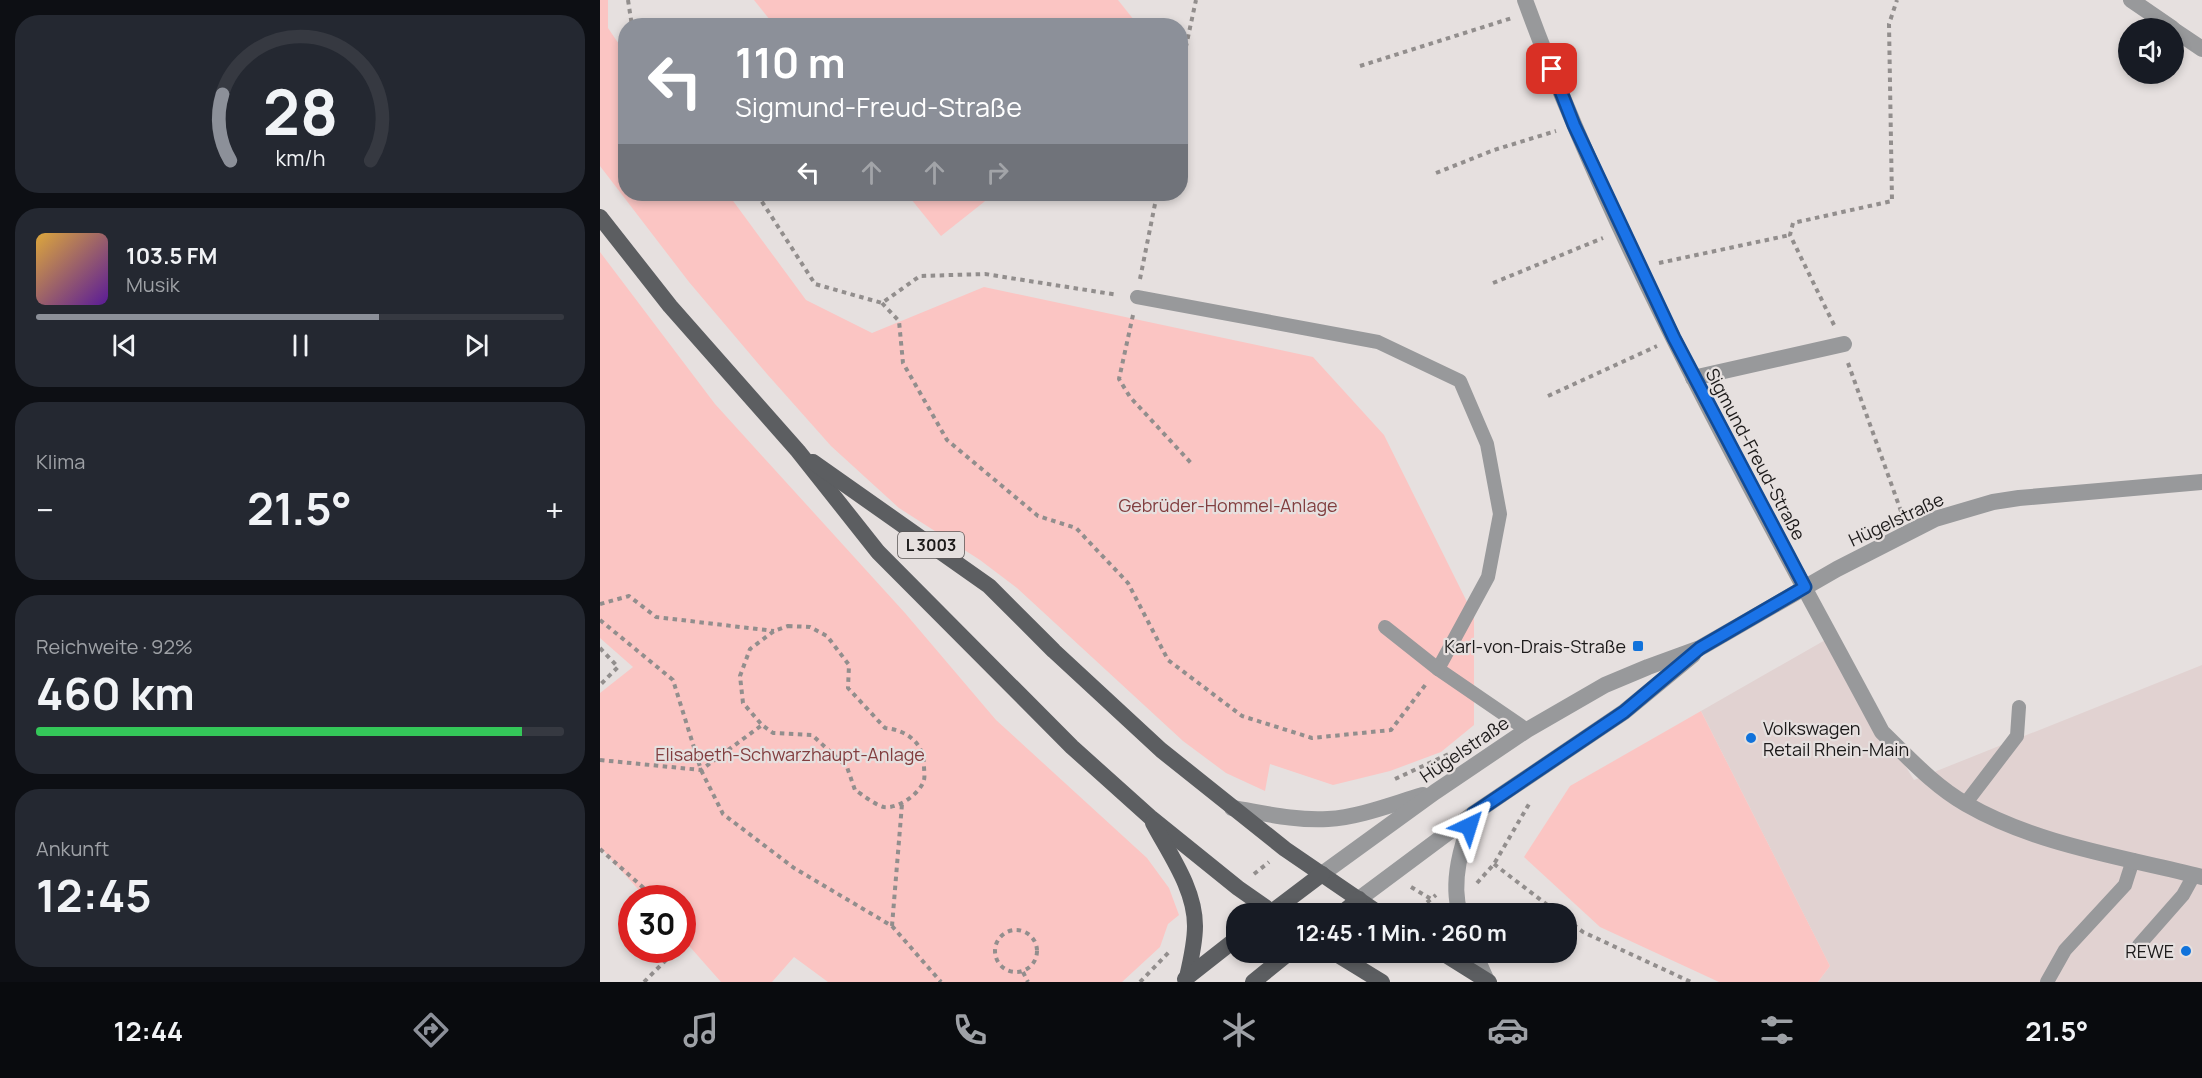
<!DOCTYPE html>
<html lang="de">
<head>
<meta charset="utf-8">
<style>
	body { margin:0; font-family:Manrope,sans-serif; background:#242831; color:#f1f3f6; height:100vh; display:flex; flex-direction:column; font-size:22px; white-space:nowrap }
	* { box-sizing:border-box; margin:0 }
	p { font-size:20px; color:#9ea1a6 }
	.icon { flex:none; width:33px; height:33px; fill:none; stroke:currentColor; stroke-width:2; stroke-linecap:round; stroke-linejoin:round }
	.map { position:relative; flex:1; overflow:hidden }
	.side { display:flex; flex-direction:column; gap:15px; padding:15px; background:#0d0f14; width:600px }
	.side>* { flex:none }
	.banner { position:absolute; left:18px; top:18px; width:570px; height:183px; border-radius:24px; box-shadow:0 3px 9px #0003; background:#8c9099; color:#fff; overflow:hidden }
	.fabs { position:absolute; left:1518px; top:18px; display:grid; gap:12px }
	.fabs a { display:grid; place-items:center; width:66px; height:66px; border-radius:50%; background:#171b24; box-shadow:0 3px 9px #0003; font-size:30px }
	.speed { position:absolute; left:18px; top:885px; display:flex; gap:12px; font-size:30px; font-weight:700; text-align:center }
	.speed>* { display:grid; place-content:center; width:78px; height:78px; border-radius:50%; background:#171b24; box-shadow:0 3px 9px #0003; line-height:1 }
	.speed .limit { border:9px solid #d22; background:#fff; color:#111 }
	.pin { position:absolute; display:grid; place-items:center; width:51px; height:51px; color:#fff; margin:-26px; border-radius:12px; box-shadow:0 3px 9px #0006 }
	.me { position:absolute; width:66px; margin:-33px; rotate:41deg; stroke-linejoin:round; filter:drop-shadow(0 0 4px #0008) }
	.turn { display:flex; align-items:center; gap:21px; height:126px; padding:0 18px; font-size:27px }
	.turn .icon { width:78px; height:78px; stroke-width:2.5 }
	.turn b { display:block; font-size:42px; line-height:51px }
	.lanes { display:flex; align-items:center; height:57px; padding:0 18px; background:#0003; justify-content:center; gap:30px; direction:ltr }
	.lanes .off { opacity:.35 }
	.big { font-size:45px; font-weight:700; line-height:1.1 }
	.side .card { flex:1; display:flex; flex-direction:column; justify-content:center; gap:9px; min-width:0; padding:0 21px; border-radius:24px; background:#242831 }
	.side .dial { align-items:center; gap:0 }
	.dial svg { height:156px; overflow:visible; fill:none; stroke:#363941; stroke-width:7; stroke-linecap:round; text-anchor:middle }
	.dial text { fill:#f1f3f6; stroke:none }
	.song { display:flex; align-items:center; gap:18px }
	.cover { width:72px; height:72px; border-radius:9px; background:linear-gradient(135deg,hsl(40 70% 55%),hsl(270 70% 35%)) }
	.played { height:6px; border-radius:3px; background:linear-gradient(90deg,#8c9099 65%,#363941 65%) }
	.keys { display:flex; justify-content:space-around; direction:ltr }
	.heat { display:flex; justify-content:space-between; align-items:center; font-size:33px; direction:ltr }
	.charge { height:9px; border-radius:4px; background:linear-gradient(90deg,#34c759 92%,#363941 0) }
	.trip { position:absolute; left:626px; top:903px; width:351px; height:60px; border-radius:24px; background:#171b24; box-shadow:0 3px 9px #0003; font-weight:700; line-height:60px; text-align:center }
	.tabs { display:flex; height:96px; justify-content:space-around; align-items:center; background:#090b0e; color:#9ea1a6 }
	.tabs .icon { width:42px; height:42px }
	.tabs .selected { color:#8c9099 }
	.tabs b { font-size:27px; color:#f1f3f6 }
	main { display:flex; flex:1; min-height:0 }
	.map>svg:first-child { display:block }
	.built { fill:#e1d2d1 }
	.green { fill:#fbc5c3 }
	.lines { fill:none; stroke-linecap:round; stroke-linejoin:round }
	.path { stroke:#928e8d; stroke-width:4; stroke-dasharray:4.5 4.5; stroke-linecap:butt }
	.service { stroke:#98999b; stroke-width:14 }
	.minor { stroke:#98999b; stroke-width:16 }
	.primary { stroke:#5c5e61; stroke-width:16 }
	.route-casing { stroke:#114b97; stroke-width:15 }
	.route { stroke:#1a73e8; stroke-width:10 }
	.poi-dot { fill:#1072db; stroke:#e6e0df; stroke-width:2 }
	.labels { text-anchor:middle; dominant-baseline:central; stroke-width:4.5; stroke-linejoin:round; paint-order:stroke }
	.shield { fill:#e6e0df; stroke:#595555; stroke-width:1.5 }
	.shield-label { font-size:16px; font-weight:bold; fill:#1c1a1a }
	.street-label { font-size:18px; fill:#1c1a1a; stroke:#e6e0df }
	.park-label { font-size:18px; fill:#823e3f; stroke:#e6e0df }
	.poi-label { font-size:18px; fill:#1c1a1a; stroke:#e6e0df; text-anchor:end }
</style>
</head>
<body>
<main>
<section class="side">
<div class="card dial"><svg viewBox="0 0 100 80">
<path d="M14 69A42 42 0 1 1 86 69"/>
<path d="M14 69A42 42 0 0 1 10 35" stroke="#8c9099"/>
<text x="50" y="56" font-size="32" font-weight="700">28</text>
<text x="50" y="72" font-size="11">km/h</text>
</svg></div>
<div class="card">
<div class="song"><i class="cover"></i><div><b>103.5 FM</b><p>Musik</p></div></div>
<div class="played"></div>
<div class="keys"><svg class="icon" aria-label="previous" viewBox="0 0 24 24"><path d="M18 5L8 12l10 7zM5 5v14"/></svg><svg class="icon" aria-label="pause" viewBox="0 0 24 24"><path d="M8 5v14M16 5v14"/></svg><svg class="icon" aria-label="next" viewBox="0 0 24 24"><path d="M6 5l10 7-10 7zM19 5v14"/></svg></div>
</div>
<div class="card"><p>Klima</p>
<div class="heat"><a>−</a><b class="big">21.5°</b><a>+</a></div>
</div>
<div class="card"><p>Reichweite · 92%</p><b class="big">460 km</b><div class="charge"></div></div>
<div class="card"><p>Ankunft</p><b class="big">12:45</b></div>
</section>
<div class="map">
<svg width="1602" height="982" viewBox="0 0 1602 982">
	<rect width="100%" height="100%" fill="#e6e0df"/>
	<path class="built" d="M1227 639 1314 780 1602 665V982H1218L1230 966 1101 711Z"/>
	<g class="green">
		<path d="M0 0H8V28L25 53 26 194H128L206 300 272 333 384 287 713 357 784 435 874 616V725L841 752 790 771 733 785 670 764 665 791 626 773 583 741 417 588 380 560 299 508 231 446 167 374 89 282 0 166Z"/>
		<path d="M154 0H518L538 25H174Z"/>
		<path d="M307 194H394L341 236Z"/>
		<path d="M0 252 115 404 305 613 396 720 547 858 569 888 579 915 568 924 560 947 522 982H228L194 957 172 982H121L83 939 82 898H46L0 847V693L33 667 0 638Z"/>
		<path d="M1101 711 1230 966 1218 982H1119L1000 927 924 857 970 786Z"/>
	</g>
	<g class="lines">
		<g class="path">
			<path d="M28 0 32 26"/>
			<path d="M760 66 912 18"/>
			<path d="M580 74 596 0"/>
			<path d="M836 173 894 150 956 131"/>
			<path d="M157 194 215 284 282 303 320 276 385 274 518 295"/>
			<path d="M1059 263 1190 235"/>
			<path d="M540 279 557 194"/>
			<path d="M893 283 1003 238"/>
			<path d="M282 303 299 321 303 363 347 440 438 516 476 528 528 583 568 660 642 716 712 738 791 730 826 684"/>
			<path d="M533 315 519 379 530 397 591 463"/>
			<path d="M1234 325 1190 235 1193 223 1292 201 1289 24 1297 0"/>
			<path d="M1248 363 1302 514"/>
			<path d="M948 396 1057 346"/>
			<path d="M0 604 29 596 56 617 174 631"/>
			<path d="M0 620 73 680 101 770 123 814 194 868 292 926 341 982"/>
			<path d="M188 626 210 627 227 636 249 665 248 688 285 728C307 730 324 743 324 766 324 770 325 776 324 780 320 794 298 809 284 807 275 805 263 795 255 790L247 767 212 735 173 733 162 725 143 703 140 676 150 649 174 631Z"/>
			<path d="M0 648 18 667 0 685"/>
			<path d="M0 760 101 770 162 725"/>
			<path d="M795 779 851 753"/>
			<path d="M0 849 55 898"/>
			<path d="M894 864 959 914"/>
			<path d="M654 874 669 862"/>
			<path d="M877 883 894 864 929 804"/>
			<path d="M811 887 831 899"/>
			<path d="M813 914 836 895"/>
			<path d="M966 919 983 932 1091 982"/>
			<path d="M82 923 93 933 82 943"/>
			<path d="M292 926 302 804"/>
			<circle cx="416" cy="951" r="21"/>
			<path d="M423 972 428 982"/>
			<path d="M44 982 76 950"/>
			<path d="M540 982 571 950"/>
		</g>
		<g class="service">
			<path d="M537 297 778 342 860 381 887 444 900 514 888 577 838 669 927 730"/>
			<path d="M785 627 838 669"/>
			<path d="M1365 804 1417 736 1419 707"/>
			<path d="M1539 945 1583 895 1594 875"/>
			<path d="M1447 982 1465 950 1525 885 1533 860"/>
		</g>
		<g class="minor">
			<path d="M925 0C1018 255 1154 493 1282 732 1308 757 1334 786 1366 804 1437 845 1524 857 1602 877"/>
			<path d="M1531 0 1572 28"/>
			<path d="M1574 30 1602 49"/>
			<path d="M1093 378 1244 344"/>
			<path d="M632 808C663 813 696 821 728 819 760 817 792 804 823 795"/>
			<path d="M722 874 835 792 927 730 1005 685 1048 667 1100 648 1237 569 1335 519 1393 502 1419 498 1602 482"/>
			<path d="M759 899 873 814 1024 712 1093 655"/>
			<path d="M860 914C850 881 862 844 873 814"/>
			<path d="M874 952 887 981"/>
		</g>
		<g class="primary">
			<path d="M0 217 70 306 198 451 278 552 472 747 550 817 638 888 675 914"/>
			<path d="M213 462 389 586 454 651 561 750 685 849 780 914"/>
			<path d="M553 823C570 855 595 889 595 926 595 943 591 960 587 977"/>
			<path d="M669 914 722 874"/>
			<path d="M741 914 759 899"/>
			<path d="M733 952 782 982"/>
			<path d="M841 952 889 982"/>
			<path d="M585 979 636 939"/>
			<path d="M653 982 690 952"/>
		</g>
	</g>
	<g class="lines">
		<g class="route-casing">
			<path id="route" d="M869 826 873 814 1024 712 1100 648 1205 587 1074 338 974 125 952 69"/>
		</g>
		<use href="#route" class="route"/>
	</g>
	<g class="poi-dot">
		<rect x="1032" y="640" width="12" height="12" rx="3"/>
		<circle cx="1151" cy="738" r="6"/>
		<circle cx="1586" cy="951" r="6"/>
	</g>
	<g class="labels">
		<rect class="shield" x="298" y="532" width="66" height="26" rx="4.5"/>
		<g class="shield-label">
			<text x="331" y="545">L 3003</text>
		</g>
		<g class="street-label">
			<text transform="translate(1156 454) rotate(62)">Sigmund-Freud-Straße</text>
			<text transform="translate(1296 519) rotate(-25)">Hügelstraße</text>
			<text transform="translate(864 749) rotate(-34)">Hügelstraße</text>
		</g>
		<g class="park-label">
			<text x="628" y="505">Gebrüder-Hommel-Anlage</text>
			<text x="190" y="754">Elisabeth-Schwarzhaupt-Anlage</text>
		</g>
		<g class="poi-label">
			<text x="1026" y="646">Karl-von-Drais-Straße</text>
			<text x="1163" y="728" text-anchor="start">Volkswagen<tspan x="1163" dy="21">Retail Rhein-Main</tspan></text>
			<text x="1574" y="951">REWE</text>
		</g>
	</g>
</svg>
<div class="fabs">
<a><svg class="icon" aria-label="sound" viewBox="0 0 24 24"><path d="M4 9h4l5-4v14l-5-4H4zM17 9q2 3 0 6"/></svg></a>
</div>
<div class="speed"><div class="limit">30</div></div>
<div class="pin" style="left:952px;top:69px;background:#d93025"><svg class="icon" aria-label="arrive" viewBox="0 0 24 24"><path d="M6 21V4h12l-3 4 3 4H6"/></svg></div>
<svg class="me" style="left:869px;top:826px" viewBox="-20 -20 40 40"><path d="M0-17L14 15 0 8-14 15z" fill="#1a73e8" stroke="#fff" stroke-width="4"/></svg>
<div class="trip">12:45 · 1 Min. · 260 m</div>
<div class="banner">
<div class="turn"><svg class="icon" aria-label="left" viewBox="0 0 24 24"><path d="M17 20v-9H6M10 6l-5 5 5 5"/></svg><div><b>110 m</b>Sigmund-Freud-Straße</div></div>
<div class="lanes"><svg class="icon" aria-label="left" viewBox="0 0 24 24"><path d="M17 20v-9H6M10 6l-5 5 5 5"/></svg><svg class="icon off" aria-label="ahead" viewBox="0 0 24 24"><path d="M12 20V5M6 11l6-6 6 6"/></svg><svg class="icon off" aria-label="ahead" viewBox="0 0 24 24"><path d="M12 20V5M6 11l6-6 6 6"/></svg><svg class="icon off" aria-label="right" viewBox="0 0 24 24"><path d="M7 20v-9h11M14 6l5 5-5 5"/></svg></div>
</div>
</div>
</main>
<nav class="tabs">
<b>12:44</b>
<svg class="icon selected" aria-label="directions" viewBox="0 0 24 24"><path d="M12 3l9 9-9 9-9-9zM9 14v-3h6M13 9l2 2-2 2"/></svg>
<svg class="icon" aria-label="music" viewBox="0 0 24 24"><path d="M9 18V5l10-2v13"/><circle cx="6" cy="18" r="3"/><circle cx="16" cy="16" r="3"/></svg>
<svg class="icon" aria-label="phone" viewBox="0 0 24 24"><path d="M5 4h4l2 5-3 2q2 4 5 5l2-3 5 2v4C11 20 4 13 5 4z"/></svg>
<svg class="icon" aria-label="climate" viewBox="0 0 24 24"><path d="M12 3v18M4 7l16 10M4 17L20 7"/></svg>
<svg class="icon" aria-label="car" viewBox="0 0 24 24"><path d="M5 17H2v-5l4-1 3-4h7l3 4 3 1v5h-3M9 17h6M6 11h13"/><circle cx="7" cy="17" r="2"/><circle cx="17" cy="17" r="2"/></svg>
<svg class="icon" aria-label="filters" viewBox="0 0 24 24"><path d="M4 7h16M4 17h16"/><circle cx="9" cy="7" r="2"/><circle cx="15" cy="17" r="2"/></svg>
<b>21.5°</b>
</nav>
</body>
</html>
